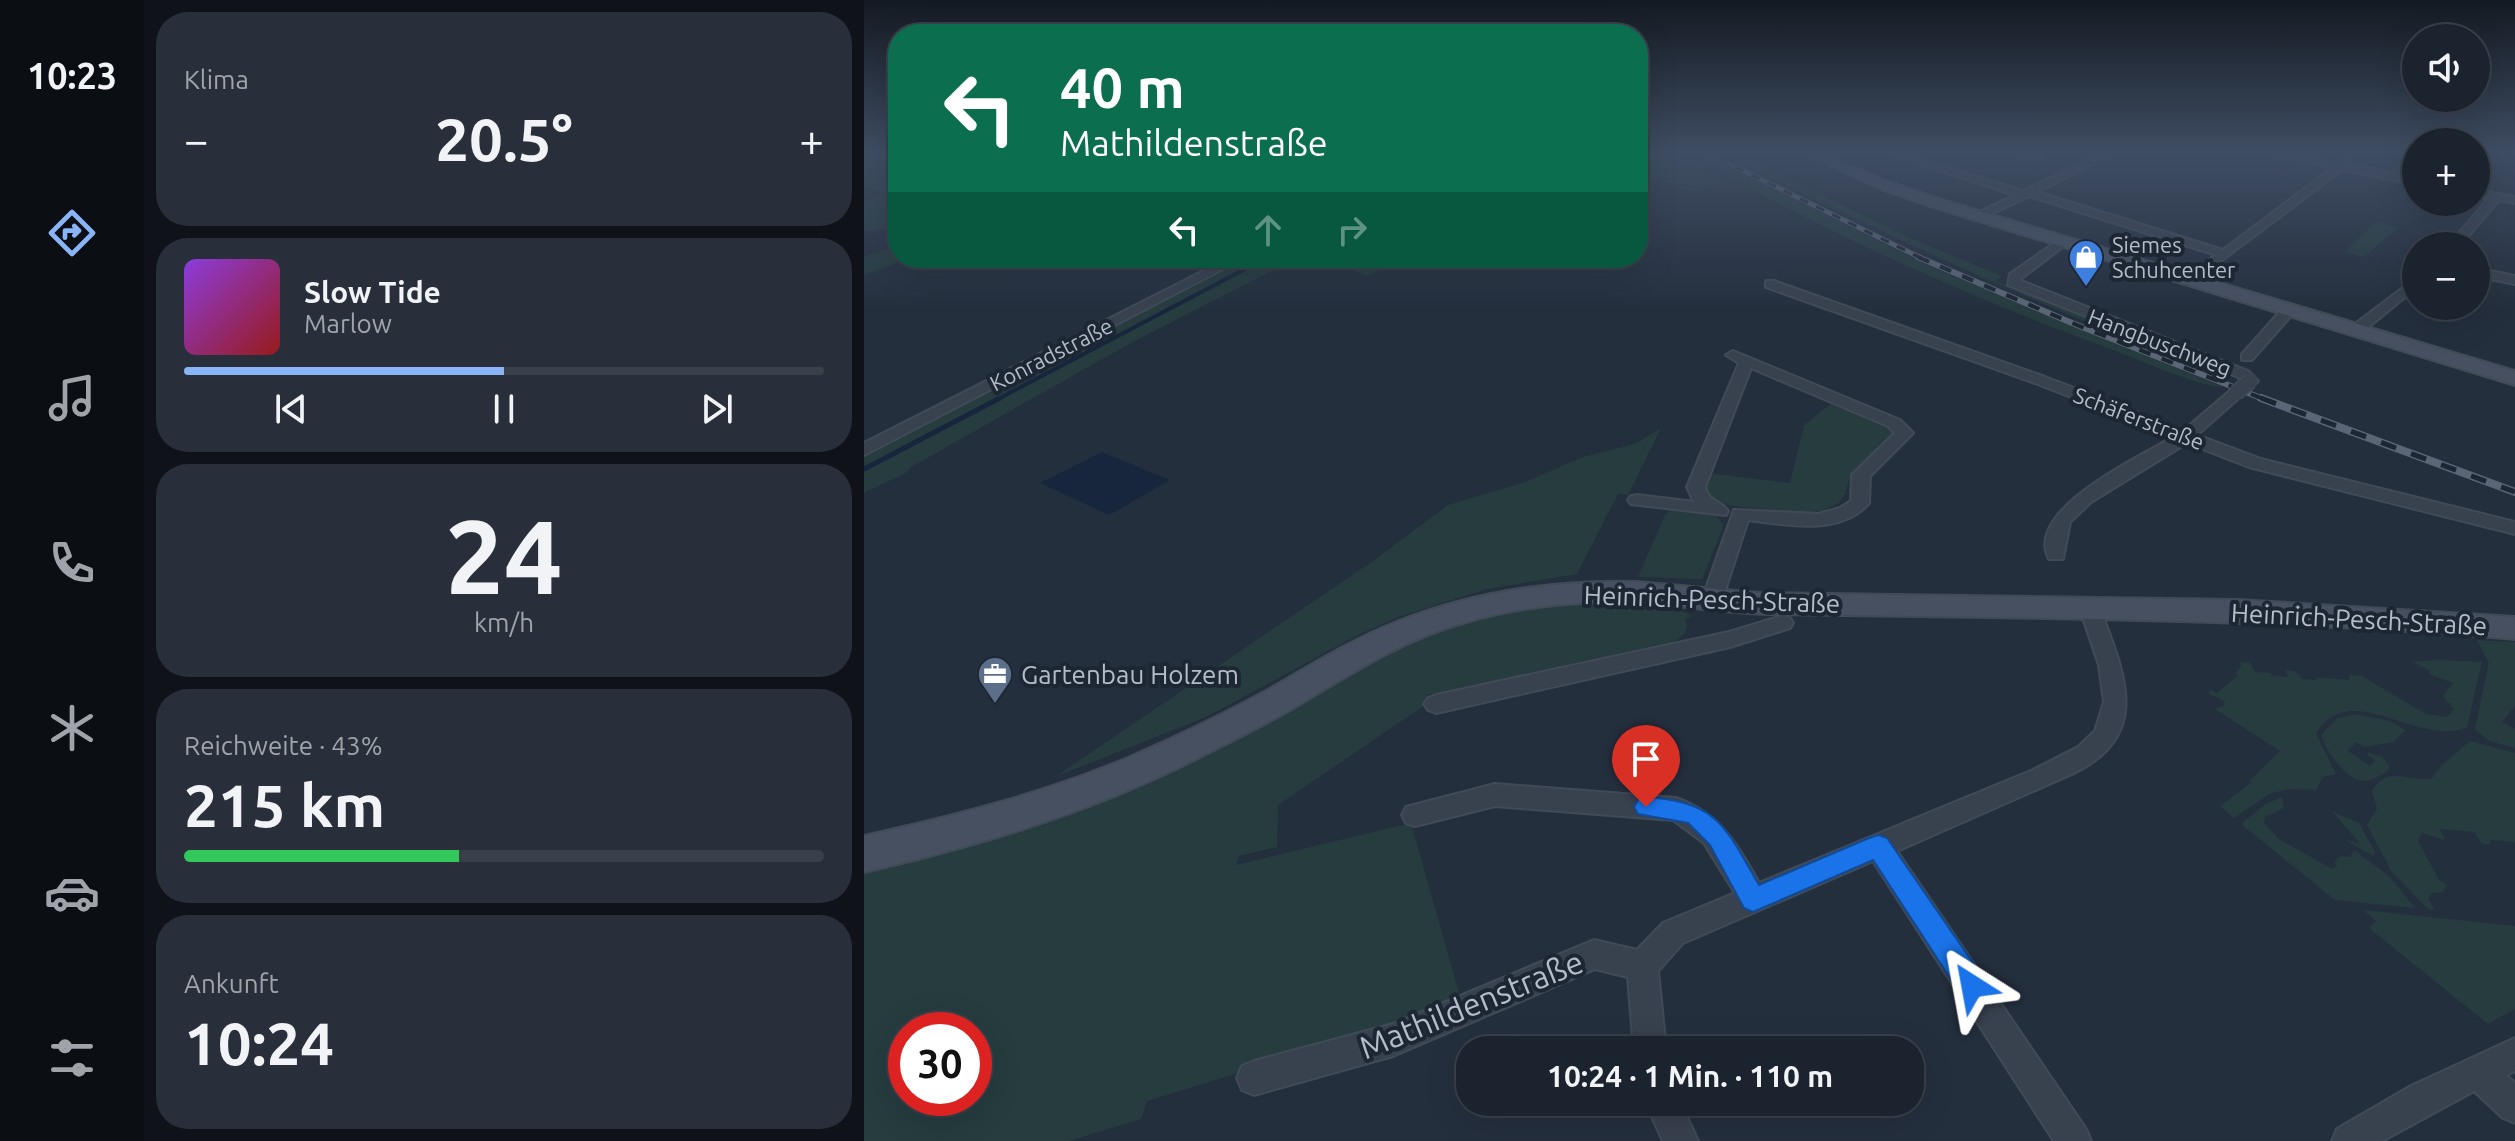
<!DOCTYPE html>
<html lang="de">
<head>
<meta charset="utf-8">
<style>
	body { margin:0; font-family:Ubuntu,sans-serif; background:#282f3a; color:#f1f3f6; height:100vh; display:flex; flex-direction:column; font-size:30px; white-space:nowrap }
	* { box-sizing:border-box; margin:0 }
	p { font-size:26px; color:#a0a4aa }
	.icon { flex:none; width:44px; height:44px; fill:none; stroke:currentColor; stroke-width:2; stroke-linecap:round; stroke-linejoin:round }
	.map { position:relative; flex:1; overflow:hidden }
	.drawer { display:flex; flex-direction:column; gap:12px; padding:12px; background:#0f1319; width:720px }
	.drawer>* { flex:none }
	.hud { position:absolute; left:24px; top:24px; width:760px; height:244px; border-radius:32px; box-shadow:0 8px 32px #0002,0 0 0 2px #39404a; background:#0b6e4f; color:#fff; overflow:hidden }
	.tools { position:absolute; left:1538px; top:24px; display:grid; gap:16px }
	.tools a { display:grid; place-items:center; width:88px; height:88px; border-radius:50%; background:#1b232e; box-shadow:0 8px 32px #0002,0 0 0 2px #39404a; font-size:40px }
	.speed { position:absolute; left:24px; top:1012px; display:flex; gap:16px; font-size:40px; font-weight:700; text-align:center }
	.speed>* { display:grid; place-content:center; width:104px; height:104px; border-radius:50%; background:#1b232e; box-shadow:0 8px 32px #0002,0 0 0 2px #39404a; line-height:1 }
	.speed .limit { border:12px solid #d22; background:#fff; color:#111 }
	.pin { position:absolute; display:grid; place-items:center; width:68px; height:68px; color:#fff; margin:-82px -34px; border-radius:50% 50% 50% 0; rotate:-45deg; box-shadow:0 0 8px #0007 }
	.pin .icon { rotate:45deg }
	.me { position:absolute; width:88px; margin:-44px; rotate:326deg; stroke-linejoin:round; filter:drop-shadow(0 0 6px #0008) }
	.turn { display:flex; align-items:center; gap:28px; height:168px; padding:0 40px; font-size:36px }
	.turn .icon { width:104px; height:104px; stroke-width:2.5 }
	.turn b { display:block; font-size:56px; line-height:68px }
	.lanes { display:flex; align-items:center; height:76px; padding:0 40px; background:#0003; justify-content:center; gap:40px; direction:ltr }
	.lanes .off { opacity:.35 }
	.big { font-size:60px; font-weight:700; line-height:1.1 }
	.drawer .card { flex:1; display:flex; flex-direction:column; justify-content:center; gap:12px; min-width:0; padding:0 28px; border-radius:32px; background:#282f3a }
	.drawer .dial { align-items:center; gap:0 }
	.dial b { font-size:104px; line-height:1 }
	.song { display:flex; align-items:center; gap:24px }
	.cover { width:96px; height:96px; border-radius:12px; background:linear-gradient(135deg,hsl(270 70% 55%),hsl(0 70% 35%)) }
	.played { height:8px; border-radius:4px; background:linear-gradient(90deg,#8ab4f8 50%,#39404a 50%) }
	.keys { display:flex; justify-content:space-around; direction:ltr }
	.heat { display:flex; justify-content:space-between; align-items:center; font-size:44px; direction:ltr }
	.charge { height:12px; border-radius:6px; background:linear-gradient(90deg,#34c759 43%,#39404a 0) }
	.trip { position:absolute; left:592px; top:1036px; width:468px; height:80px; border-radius:32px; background:#1b232e; box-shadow:0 8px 32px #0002,0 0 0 2px #39404a; font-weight:700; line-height:80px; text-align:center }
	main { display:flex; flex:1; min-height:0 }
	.dock { display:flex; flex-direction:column; width:144px; justify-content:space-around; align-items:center; background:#0b0e12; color:#a0a4aa }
	.dock .icon { width:56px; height:56px }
	.dock .selected { color:#8ab4f8 }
	.dock b { font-size:36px; color:#f1f3f6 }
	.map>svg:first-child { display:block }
	.green { fill:#263c3f; fill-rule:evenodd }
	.water { fill:#17263c }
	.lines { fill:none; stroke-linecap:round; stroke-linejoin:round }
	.stream-far1 { stroke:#17263c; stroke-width:4 }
	.stream { stroke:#17263c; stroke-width:5 }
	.street-casing { stroke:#414a57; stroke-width:4 }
	.secondary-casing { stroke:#414a57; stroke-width:4 }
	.street { fill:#38414e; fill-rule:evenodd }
	.secondary { fill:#465061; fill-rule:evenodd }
	.rail-far2-casing { stroke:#5a6575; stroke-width:5 }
	.rail-far1-casing { stroke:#5a6575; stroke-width:6 }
	.rail-casing { stroke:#5a6575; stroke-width:8 }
	.rail-far2 { stroke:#1d2633; stroke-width:3; stroke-dasharray:9; stroke-linecap:butt }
	.rail-far1 { stroke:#1d2633; stroke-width:4; stroke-dasharray:12; stroke-linecap:butt }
	.rail { stroke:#1d2633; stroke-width:5; stroke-dasharray:16; stroke-linecap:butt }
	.street-bridge-casing { stroke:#414a57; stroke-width:17; stroke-linecap:butt }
	.street-bridge { stroke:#38414e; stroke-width:14 }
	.route { fill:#1a73e8; stroke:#114b97; stroke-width:2 }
	.labels { text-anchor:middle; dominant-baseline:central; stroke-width:8; stroke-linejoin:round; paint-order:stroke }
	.far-poi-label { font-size:22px; fill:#b4bcc9; stroke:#1d2633; text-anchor:start }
	.far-street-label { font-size:22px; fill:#b4bcc9; stroke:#1d2633 }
	.street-label { font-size:26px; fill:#b4bcc9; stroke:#1d2633 }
	.poi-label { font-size:26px; fill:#b4bcc9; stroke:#1d2633; text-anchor:start }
	.near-street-label { font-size:32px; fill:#b4bcc9; stroke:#1d2633 }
</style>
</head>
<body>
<main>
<nav class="dock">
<b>10:23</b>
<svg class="icon selected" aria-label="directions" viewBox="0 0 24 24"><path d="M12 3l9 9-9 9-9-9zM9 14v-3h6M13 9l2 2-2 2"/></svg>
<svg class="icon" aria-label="music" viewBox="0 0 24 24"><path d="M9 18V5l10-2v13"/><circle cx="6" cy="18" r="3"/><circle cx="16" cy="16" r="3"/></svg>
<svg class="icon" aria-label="phone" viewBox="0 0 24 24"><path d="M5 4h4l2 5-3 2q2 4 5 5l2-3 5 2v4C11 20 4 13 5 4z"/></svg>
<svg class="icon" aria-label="climate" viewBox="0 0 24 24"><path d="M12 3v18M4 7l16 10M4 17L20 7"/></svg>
<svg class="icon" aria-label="car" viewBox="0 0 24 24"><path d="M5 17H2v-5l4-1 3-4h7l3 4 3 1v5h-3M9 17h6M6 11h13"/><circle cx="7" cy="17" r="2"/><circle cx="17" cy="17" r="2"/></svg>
<svg class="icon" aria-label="filters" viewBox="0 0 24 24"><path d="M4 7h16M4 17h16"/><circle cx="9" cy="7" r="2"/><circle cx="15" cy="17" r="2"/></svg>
</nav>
<section class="drawer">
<div class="card"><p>Klima</p>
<div class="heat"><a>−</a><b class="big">20.5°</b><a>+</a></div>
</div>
<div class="card">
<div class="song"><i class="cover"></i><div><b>Slow Tide</b><p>Marlow</p></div></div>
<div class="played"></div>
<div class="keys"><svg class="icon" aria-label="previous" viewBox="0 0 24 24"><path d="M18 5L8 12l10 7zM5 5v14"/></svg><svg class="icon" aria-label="pause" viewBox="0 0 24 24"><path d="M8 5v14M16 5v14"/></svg><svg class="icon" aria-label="next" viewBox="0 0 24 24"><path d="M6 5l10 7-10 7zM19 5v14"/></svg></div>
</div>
<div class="card dial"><b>24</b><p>km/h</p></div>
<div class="card"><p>Reichweite · 43%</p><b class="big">215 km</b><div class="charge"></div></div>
<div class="card"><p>Ankunft</p><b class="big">10:24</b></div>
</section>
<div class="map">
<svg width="1651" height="1141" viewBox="0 0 1651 1141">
	<rect width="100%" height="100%" fill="#242f3e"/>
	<g class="green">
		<path d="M0 151H34V230H0V202L21 194 0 188Z"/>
		<path d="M790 151H813L867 182 828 192 790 178 774 179V155Z"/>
		<path d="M817 151H833L1067 267 1358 387C1332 386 1281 362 1254 352 1104 297 956 230 817 151Z"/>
		<path d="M850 151H867L1048 239 1138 276 1132 281 1294 347 1289 349C1139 290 995 221 850 151Z"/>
		<path d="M1512 222 1534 227 1500 257 1481 252Z"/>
		<path d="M34 246V258H46L0 275V257Z"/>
		<path d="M382 258H433L263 345 47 467 42 473 1 492 0 497V456Z"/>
		<path d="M458 258H536L504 276Z"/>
		<path d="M968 403 1023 425 1032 432 1029 438 986 477 981 494 975 503 958 511 932 514 855 504 837 493 844 473 926 483 940 425Z"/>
		<path d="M797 428 764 495 754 494 713 574 623 589 534 617 494 635 342 717 191 777 506 563 584 505 661 482 719 457 771 444Z"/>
		<path d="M809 508 851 515 860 525 838 579 774 577 801 515Z"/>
		<path d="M721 604 810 608 828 616 821 619C826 631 819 637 809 642L563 695 558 707 414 805 413 847 375 856 372 865 547 823 595 993 590 1003 580 1010 283 1101 277 1119 205 1141H0V865L474 674 584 624 654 609ZM42 1030H110V1098H42Z"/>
		<path d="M1613 640 1651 642V705L1638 722 1651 729V748L1625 741 1611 729 1625 663Z"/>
		<path d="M1575 660 1618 662 1603 727C1555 749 1486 676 1452 734L1472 774 1459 777 1452 790 1427 789 1407 793 1370 818 1356 806 1387 783 1385 781 1416 751 1351 709 1361 705 1360 701 1344 693 1347 690 1353 693 1374 675 1371 673 1377 666 1376 662 1386 663 1391 672 1406 673 1408 676 1424 677 1422 670 1431 671 1438 679 1453 680 1452 677 1485 680 1486 675 1498 676 1562 714 1583 717 1590 709 1579 696 1589 683 1565 674 1566 671 1549 662Z"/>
		<path d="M1493 714 1525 721 1541 730 1529 742 1501 747 1492 742 1484 751 1506 766 1511 760 1503 755 1505 753 1517 756 1525 765V770C1519 774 1509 781 1501 781 1481 781 1463 751 1457 735L1474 718Z"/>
		<path d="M1606 741 1651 753V842L1627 840 1626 844H1618L1610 832 1576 829 1581 840 1558 833 1554 841 1575 880 1583 885 1579 892 1568 893 1564 899 1571 910 1564 909 1527 871 1503 825 1513 809 1508 790C1526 764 1545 783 1568 778L1578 765Z"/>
		<path d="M1418 797 1420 808 1401 817 1400 823 1415 839 1468 869 1473 866 1470 862 1477 856 1486 857 1490 850 1525 876 1551 908 1471 900 1377 824 1402 804Z"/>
		<path d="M1468 811 1495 823 1511 852 1509 856 1480 839 1496 844Z"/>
		<path d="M1499 910 1651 926V1009L1624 1024 1505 928 1512 921Z"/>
	</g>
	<path class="water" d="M238 452 306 480 245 515 176 483Z"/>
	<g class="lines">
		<path class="stream-far1" d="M132 400 402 258"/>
		<path class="stream" d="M0 469 136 398"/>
		<g class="street-casing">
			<g id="street">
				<path d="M1016 151H1028L1159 191 1243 151H1253L1173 192 1359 250 1468 168 1388 151H1405L1474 164 1482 159 1487 162 1484 165 1531 174V170L1552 154V162L1534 175 1552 178V184L1478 170 1326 284 1322 283V277L1352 255 1165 196 1119 218H1111V214L1151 195Z"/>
				<path d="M1140 151H1154L1178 158 1173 161Z"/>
				<path d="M1612 190 1651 197V203L1635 200 1596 246H1584L1625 198 1612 196Z"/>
				<path d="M1195 240 1205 242 1155 280 1384 371 1394 381 1391 384H1381L1374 377 1144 285 1146 274Z"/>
				<path d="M365 258H380L0 455V443Z"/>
				<path d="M1612 268 1651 276V284L1612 276Z"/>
				<path d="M1552 278V288L1497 333H1487V327Z"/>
				<path d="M902 281H910L1181 377 1320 430 1367 390H1377V396L1333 435 1397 459 1651 522V534L1385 467 1323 443 1227 502 1206 522 1199 559H1185C1159 510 1276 457 1309 437L1171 383 902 287Z"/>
				<path d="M1420 307 1432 310 1388 360H1378V354Z"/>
				<path d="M869 351 1036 420 1049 433 1006 476 1005 503C977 536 922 525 884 520L858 600 848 607 838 600 870 510 954 514 976 508 987 501 988 475 1031 433 1024 426 887 368 841 487C844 502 857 501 864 511L862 515 767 504 764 500 767 496 773 495 830 502 823 487 875 363 862 355Z"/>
				<path d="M1225 599 1232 601 1235 606C1259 671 1290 734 1210 773L1033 851 1222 1129 1227 1141H1190L1009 861 819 943 794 971 802 1050H770L764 977 731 969 529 1056 390 1095 378 1090 373 1078 378 1066 390 1061 529 1024 730 940 773 950 799 923 871 893 840 843 809 820 631 806 551 826 542 823 538 815 542 807 631 784 812 798C855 813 874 845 895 883L1169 770 1214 747 1231 731 1240 702 1235 665 1215 606 1218 601Z"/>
				<path d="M918 616 926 618 929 623 926 628 866 647 572 713 564 710 560 704 564 698 572 695 865 632Z"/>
				<path d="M1651 1038V1071L1642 1075 1651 1083V1123L1639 1118 1610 1091 1518 1141H1468L1473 1129 1547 1086Z"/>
				<path d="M781 1102H816L834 1141H799Z"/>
			</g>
		</g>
		<g class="secondary-casing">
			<g id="secondary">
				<path d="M936 151H953L1022 181 1078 200 1651 371V385L1066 206 1012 187Z"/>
				<path d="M773 582 895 593 1375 600 1651 617V639C1405 618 1160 618 914 614 868 614 823 606 777 603 717 600 656 606 599 623 537 640 485 675 431 707 399 726 365 742 332 759 227 812 114 846 0 872V836C91 816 181 793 266 757 312 737 358 715 402 691 444 667 485 641 530 623 607 592 691 580 773 582Z"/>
			</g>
		</g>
		<use href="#street" class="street"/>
		<use href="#secondary" class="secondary"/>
		<g class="rail-far2-casing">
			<path id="rail-far2" d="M839 151 1059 259"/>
		</g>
		<g class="rail-far1-casing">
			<path id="rail-far1" d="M1054 257 1208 323 1402 400"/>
		</g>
		<g class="rail-casing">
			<path id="rail" d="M1397 398 1651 492"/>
		</g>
		<use href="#rail-far2" class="rail-far2"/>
		<use href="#rail-far1" class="rail-far1"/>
		<use href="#rail" class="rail"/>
		<g class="street-bridge-casing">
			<path id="street-bridge" d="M1372 393 1386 381"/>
		</g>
		<use href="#street-bridge" class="street-bridge"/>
	</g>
	<linearGradient id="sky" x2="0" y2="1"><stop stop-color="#141a22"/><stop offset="0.49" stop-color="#3f4d63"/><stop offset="1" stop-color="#3f4d63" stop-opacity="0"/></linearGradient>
	<rect width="1651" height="310" fill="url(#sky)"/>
	<path class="route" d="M782 797C855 802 861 827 895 885L1005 838 1014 835 1023 838 1118 976 1122 986 1118 996 1108 1000 1098 996 1009 860 889 912 880 908 846 845 824 823 774 814 770 807 774 800Z"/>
	<defs>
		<g id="shop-pin" transform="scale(1.8)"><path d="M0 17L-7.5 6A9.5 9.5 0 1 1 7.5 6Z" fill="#3f7fe0" stroke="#1d2633"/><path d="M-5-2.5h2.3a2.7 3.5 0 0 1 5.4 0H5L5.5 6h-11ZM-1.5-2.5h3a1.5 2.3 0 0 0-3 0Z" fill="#fff"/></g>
		<g id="office-pin" transform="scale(1.8)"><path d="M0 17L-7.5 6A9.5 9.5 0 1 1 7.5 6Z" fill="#5c6f8a" stroke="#1d2633"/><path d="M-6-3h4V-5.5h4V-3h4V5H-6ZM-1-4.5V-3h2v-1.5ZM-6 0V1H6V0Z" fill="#fff"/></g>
	</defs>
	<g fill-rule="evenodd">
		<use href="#shop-pin" x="1222" y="257"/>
		<use href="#office-pin" x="131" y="674"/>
	</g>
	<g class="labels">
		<g class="far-poi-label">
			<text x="1248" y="244">Siemes<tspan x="1248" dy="25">Schuhcenter</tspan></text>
		</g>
		<g class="far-street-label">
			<text transform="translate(1296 342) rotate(21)">Hangbuschweg</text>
			<text transform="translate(187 354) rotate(-27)">Konradstraße</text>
			<text transform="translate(1275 418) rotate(21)">Schäferstraße</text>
		</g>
		<g class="street-label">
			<text transform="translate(848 599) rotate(2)">Heinrich-Pesch-Straße</text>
			<text transform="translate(1495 619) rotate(3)">Heinrich-Pesch-Straße</text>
		</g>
		<g class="poi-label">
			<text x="157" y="674">Gartenbau Holzem</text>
		</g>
		<g class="near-street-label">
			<text transform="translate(607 1004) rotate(-22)">Mathildenstraße</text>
		</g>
	</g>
</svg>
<div class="tools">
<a><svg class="icon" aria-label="sound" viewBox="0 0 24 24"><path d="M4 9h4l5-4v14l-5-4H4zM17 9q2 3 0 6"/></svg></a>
<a>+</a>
<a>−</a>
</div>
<div class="speed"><div class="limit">30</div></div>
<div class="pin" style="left:782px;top:807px;background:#d93025"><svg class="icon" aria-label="arrive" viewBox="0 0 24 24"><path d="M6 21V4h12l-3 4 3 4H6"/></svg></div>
<svg class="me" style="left:1108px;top:986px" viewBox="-20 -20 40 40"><path d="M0-17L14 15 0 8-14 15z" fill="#1a73e8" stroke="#fff" stroke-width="4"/></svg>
<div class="trip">10:24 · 1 Min. · 110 m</div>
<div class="hud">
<div class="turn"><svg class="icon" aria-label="left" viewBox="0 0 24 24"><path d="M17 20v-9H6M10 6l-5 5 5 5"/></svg><div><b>40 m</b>Mathildenstraße</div></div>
<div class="lanes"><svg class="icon" aria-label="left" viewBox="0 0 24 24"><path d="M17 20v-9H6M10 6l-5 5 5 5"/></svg><svg class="icon off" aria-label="ahead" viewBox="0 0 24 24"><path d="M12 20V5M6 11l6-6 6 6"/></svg><svg class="icon off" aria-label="right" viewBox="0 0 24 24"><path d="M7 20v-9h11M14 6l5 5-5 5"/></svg></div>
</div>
</div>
</main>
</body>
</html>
